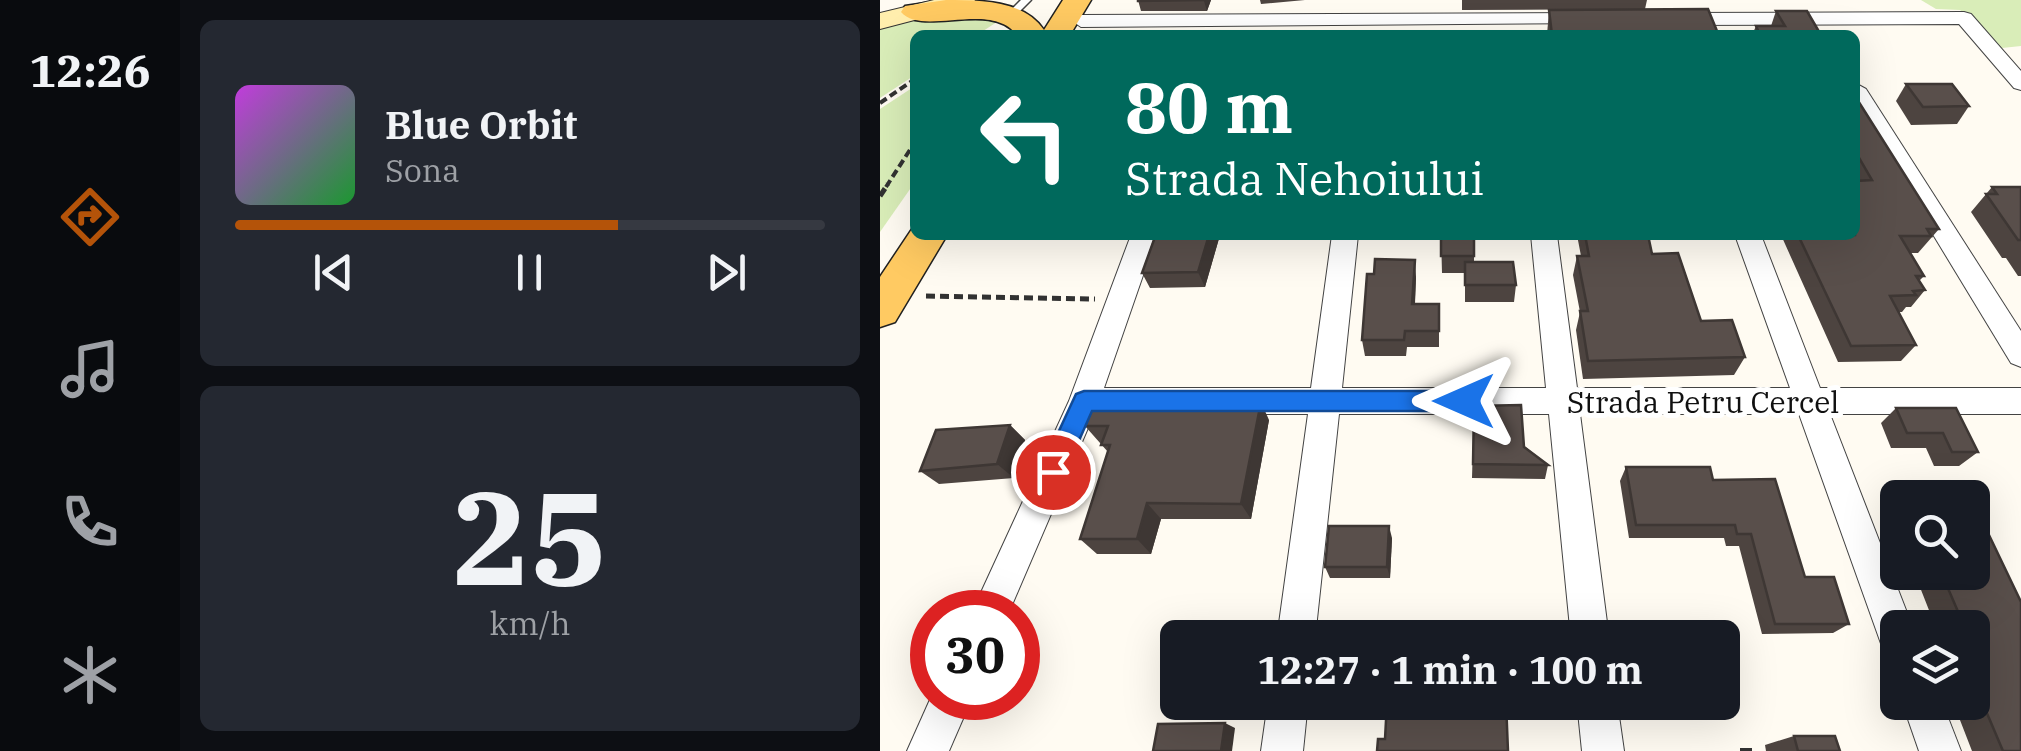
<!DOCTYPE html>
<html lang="en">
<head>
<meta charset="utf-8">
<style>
	body { margin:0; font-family:"IBM Plex Serif",serif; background:#242831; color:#f1f3f6; height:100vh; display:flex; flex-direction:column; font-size:38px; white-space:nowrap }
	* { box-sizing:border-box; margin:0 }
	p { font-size:32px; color:#9ea1a6 }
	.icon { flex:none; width:55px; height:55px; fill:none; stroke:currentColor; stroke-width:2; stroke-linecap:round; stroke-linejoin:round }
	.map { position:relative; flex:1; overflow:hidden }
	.details { display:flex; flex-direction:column; gap:20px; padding:20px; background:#0d0f14; width:700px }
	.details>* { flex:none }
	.banner { position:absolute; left:30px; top:30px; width:950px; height:210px; border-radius:15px; box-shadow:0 10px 40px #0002; background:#00695c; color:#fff; overflow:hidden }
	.controls { position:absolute; left:1000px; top:480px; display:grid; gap:20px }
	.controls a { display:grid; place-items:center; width:110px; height:110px; border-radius:15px; background:#171b24; box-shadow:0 10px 40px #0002; font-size:50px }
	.speed { position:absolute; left:30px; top:590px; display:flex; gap:20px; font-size:50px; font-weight:700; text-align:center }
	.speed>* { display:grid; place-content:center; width:130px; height:130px; border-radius:50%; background:#171b24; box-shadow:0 10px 40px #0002; line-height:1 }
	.speed .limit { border:15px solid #d22; background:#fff; color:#111 }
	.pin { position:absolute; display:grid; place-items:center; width:85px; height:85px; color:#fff; margin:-42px; border:5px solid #fff; border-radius:50%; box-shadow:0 2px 10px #0007 }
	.me { position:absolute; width:110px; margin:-55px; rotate:270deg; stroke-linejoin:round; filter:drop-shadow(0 0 8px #0008) }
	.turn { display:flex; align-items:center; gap:35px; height:210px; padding:0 50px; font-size:45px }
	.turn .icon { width:130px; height:130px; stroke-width:2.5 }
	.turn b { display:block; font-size:70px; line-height:85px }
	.details .widget { flex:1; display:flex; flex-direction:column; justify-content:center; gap:15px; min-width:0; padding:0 35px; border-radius:15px; background:#242831 }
	.details .dial { align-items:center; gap:0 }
	.dial b { font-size:130px; line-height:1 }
	.song { display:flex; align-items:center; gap:30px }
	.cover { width:120px; height:120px; border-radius:15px; background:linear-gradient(135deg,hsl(290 70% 55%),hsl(130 70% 35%)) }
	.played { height:10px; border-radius:5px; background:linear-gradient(90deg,#b45309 65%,#363941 65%) }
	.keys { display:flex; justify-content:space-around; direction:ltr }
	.trip { position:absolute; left:280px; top:620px; width:580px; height:100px; border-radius:15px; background:#171b24; box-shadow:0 10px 40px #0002; font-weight:800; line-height:100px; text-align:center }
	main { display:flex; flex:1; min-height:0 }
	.tabs { display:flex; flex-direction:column; width:180px; justify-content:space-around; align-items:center; background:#090b0e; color:#9ea1a6 }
	.tabs .icon { width:70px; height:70px }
	.tabs .active { color:#b45309 }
	.tabs b { font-size:45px; color:#f1f3f6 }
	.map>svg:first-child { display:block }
	.green { fill:#d9edb8 }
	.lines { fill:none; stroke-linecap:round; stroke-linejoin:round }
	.lane-casing { stroke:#434343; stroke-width:3 }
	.street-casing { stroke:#434343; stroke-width:2 }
	.secondary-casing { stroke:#323232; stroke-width:2 }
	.primary-casing { stroke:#212121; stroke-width:3 }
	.path-far2 { stroke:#323232; stroke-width:4; stroke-dasharray:8 4; stroke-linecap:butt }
	.path-far1 { stroke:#323232; stroke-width:5; stroke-dasharray:9 5; stroke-linecap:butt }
	.path { stroke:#323232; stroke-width:6; stroke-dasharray:12 6; stroke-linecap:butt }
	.lane { fill:#fff; fill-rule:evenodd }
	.street { fill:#fff; fill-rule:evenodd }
	.secondary { fill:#ffeead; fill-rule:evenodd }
	.primary { fill:#ffca62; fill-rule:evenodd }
	.wall { fill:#4d4440 }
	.shaded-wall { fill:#3e3734 }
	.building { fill:#594f4b; stroke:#3e3734; stroke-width:2.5 }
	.route { fill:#1a73e8; stroke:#114b97; stroke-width:2.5 }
	.labels { text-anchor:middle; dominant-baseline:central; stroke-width:10; stroke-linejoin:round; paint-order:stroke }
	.street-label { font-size:30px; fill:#101010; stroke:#fff }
</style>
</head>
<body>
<main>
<nav class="tabs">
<b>12:26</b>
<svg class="icon active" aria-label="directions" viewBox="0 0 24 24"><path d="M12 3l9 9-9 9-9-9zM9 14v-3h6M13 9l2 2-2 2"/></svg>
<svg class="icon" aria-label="music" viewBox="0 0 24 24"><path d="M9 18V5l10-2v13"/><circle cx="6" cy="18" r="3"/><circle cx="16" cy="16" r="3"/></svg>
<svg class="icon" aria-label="phone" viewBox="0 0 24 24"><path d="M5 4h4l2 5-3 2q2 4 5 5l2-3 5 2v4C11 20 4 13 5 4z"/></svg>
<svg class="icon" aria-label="climate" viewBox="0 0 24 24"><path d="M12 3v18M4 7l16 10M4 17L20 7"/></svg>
</nav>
<section class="details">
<div class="widget">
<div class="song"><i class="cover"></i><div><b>Blue Orbit</b><p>Sona</p></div></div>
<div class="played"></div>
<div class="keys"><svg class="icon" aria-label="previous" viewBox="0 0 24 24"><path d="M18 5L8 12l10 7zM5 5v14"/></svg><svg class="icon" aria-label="pause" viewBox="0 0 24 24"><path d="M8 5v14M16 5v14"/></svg><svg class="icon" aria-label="next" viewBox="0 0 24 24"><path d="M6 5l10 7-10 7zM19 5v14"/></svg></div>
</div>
<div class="widget dial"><b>25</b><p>km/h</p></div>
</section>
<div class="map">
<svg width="1141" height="751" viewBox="0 0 1141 751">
	<rect width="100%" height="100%" fill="#fffbf2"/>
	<g class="green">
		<path d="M1041 0H1141V46L1122 48 1080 10 1056 9Z"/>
		<path d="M60 12 123 18 97 35H35V75L0 98V26Z"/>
		<path d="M35 86V182L0 232V109Z"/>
	</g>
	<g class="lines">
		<g class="lane-casing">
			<path id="lane" d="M141 0H151L137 14H131V10Z"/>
		</g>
		<g class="street-casing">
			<g id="street">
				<path d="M1084 12 1091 14 1141 71V90L1134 88 1079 24 794 25 785 19 794 13Z"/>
				<path d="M708 13 715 15V23L201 27 192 21 201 15Z"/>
				<path d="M975 83 986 89 1141 331V367L1131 363 975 106Z"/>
				<path d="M251 235H277L224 388H431L452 235H478L462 388H666L651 235H677L697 388H910L855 235H881L940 388H1141V414H950L1033 628H1018V657L1004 652 919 414H700L729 638H691L669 414H459L435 638H397L428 414H214L129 612H92L189 401Z"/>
				<path d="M52 695 92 698 69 751H27Z"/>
				<path d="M388 702H428L423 751H381Z"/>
				<path d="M697 702H737L744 751H702Z"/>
				<path d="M1022 702H1062L1081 751H1039Z"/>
			</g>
		</g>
		<g class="secondary-casing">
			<path id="secondary" d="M54 0H95L92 5 0 29V13Z"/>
		</g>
		<g class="primary-casing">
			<g id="primary">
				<path d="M66 0C100 0 144 0 164 30L183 0H211L190 35H137C111 0 42 37 21 12L25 6Z"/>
				<path d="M34 226 35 235H67L15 322 0 327V277Z"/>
			</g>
		</g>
		<g class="path-far2">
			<path d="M0 103 35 79"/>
			<path d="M6 187 35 142"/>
		</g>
		<g class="path-far1">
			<path d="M0 196 8 184"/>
			<path d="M46 296 215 299"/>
		</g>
		<path class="path" d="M860 751H873"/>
		<use href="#lane" class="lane"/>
		<use href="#street" class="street"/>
		<use href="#secondary" class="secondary"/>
		<use href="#primary" class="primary"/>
	</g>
	<g class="wall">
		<path d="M258 0H347H331L327 11H261Z"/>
		<path d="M380 0H425L381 4Z"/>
		<path d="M582 0H767L765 9 582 10Z"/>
		<path d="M669 10 837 31 836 35H667Z"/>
		<path d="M896 11 941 35H872L876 26H891Z"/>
		<path d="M1026 84 1089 106 1077 124 1031 125 1016 101Z"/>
		<path d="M975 96 1059 229 1038 253H1030L1044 276 1039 281 1045 290 1031 307H1026L1022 312H1018L1036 345 1021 361 958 362 901 235H975Z"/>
		<path d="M1112 187H1141V276H1138L1126 258H1122L1091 212Z"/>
		<path d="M272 235H340L325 287 270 288 262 273 273 240Z"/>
		<path d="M561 235H594V262L636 285 634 302H585V273H562Z"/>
		<path d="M697 235H768L772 254 821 321 865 357 854 375 703 379 696 330 700 312 693 275 697 256H701Z"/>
		<path d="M536 277 535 304H559V347H527L526 356H485L482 340Z"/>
		<path d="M594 406 668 465 665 479 592 478Z"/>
		<path d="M1016 408 1098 452 1079 466H1054L1046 448H1011L1001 423Z"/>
		<path d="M389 420 371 519H281L271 554H217L200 539 228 452 205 426Z"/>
		<path d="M130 425 145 440 134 478 59 484 40 471Z"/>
		<path d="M746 467 833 480 969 624 953 633 882 634 859 546H846L844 538H749L740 481Z"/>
		<path d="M512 538 510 578H450L445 567Z"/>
		<path d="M1034 572H1092L1141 751H1092L1073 702H1092V628H1056Z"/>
		<path d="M507 702H659L658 704 626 705 505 739Z"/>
		<path d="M914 736 960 751H886L885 745Z"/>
	</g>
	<g class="shaded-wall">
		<path d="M325 0H331L327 11 324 1Z"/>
		<path d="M329 235H340L325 287 318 272Z"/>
		<path d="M535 260 536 277 534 321 532 304Z"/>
		<path d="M381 402 389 420 371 519 361 504Z"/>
		<path d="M130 425 145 440 134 478 117 464Z"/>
		<path d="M267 503 281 519 271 554 257 539Z"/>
		<path d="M509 526 512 538 510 578 507 567Z"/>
		<path d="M345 723 355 728 352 751H341Z"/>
	</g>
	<g class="building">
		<path d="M258 0H325L258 1Z"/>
		<path d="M828 9 837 31 767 32 768 35H672L669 10Z"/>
		<path d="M896 11H927L941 35H880L876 26H905Z"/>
		<path d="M1026 84H1072L1089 106 1043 107Z"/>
		<path d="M975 96 1059 229H1047L1051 236H1020L1044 276H1036L1045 290 1033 291 1036 295 1010 296 1036 345 971 346 918 235H975V181L992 180 975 151Z"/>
		<path d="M1112 187H1141V240H1138L1106 194H1117Z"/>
		<path d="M272 235H329L318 272 262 273 275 237H271Z"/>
		<rect x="561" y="235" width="33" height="21"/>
		<path d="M705 235H768L772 254 798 253 821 321 852 320 865 357 708 361 700 311H708L697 256H709Z"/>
		<path d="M495 259 535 260 532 304H559V331H525L524 340H482L487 274H494Z"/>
		<path d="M585 262H633L636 285H585Z"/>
		<path d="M381 402 361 504 267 503 257 539H200L230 445H221L228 426H205L214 403Z"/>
		<path d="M641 405 644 447 668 465 593 464 594 406Z"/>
		<path d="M1016 408H1076L1098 452H1072L1063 433H1027Z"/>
		<path d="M130 425 117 464 40 471 56 430Z"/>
		<path d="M746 467H830L833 480 895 479 925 577H954L969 624H895L871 534H857L855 525H756Z"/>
		<path d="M449 526H509L507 567H445Z"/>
		<path d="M1092 533H1108L1141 602V751H1123L1092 678V628H1085L1061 572H1092Z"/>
		<path d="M435 630 648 631V638H434Z"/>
		<path d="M507 702H626L628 751H497L498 739H505Z"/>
		<path d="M345 723 341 751H273L278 724Z"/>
		<path d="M914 736H955L960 751H918Z"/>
	</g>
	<path class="route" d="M204 391H584L592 394 595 401 592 408 584 411H212L182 479 173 483 164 479 160 472 196 394Z"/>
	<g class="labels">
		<g class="street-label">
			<text x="823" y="401">Strada Petru Cercel</text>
		</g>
	</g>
</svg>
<div class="controls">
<a><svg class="icon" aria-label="search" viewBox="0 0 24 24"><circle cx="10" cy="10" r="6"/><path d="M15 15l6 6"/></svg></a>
<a><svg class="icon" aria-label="layers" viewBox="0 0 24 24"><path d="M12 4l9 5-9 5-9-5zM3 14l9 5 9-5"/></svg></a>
</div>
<div class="speed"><div class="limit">30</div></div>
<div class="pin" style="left:173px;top:472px;background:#d93025"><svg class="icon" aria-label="arrive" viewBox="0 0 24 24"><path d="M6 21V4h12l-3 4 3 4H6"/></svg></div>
<svg class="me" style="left:584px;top:401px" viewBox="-20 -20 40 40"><path d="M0-17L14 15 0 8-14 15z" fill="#1a73e8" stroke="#fff" stroke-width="4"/></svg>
<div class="trip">12:27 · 1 min · 100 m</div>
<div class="banner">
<div class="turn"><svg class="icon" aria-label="left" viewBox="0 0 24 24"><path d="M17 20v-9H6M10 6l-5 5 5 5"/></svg><div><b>80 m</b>Strada Nehoiului</div></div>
</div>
</div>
</main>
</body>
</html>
